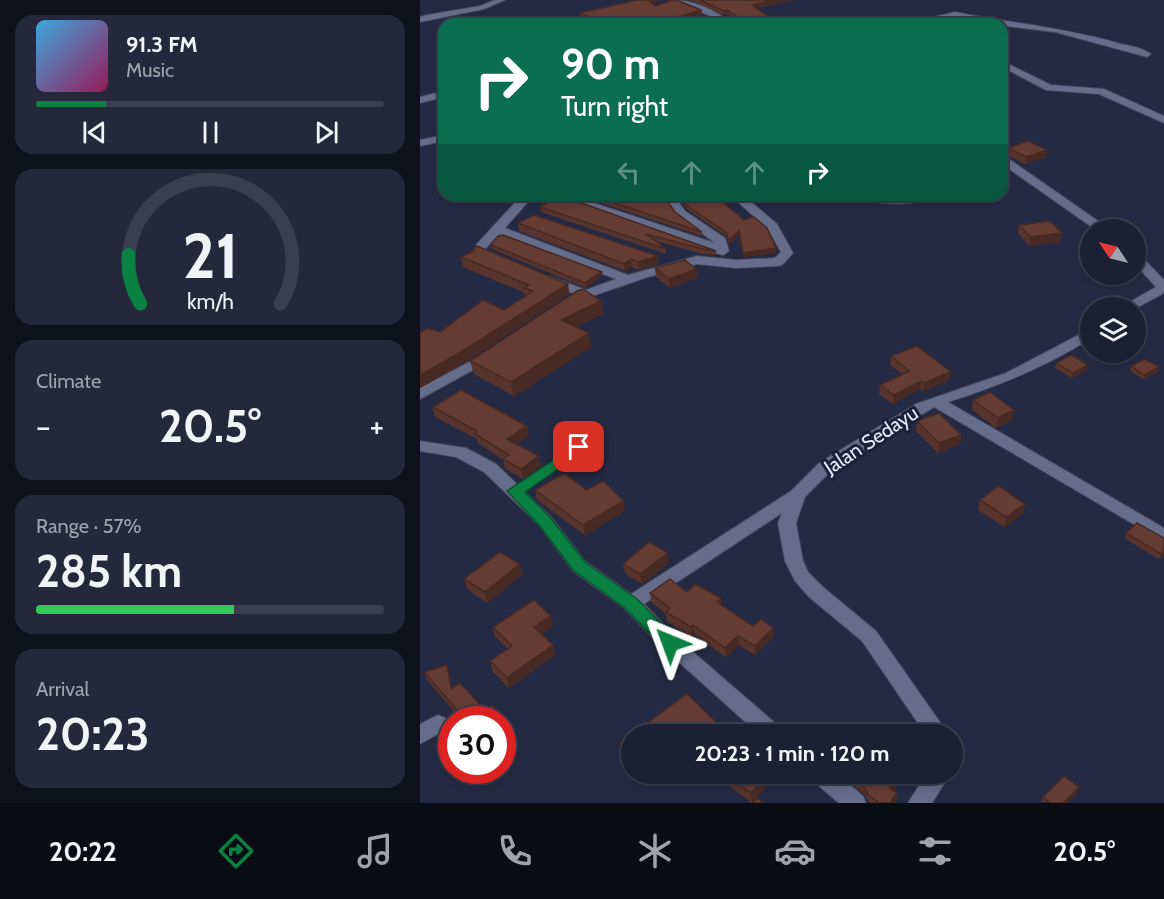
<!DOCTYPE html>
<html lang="en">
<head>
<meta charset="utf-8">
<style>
	body { margin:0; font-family:Cabin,sans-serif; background:#25283b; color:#f1f3f6; height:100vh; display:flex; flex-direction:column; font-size:22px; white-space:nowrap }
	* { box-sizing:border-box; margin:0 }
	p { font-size:20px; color:#a0a3ac }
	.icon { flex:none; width:33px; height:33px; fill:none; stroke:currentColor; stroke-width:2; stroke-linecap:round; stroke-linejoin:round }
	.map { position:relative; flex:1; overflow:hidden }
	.side { display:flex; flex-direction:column; gap:15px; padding:15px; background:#0f121c; width:420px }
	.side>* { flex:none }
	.hud { position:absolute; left:18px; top:18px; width:570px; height:183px; border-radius:18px; box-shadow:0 3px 9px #0003,0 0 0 2px #3a3e4e; background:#0b6e4f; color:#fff; overflow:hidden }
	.needle { width:39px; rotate:305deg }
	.fabs { position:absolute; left:660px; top:219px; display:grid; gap:12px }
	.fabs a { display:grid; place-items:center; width:66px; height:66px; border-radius:50%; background:#1c2033; box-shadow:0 3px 9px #0003,0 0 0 2px #3a3e4e; font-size:30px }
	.speed { position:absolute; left:18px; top:706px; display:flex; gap:12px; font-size:30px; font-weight:700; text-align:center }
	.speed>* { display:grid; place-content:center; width:78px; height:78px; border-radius:50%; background:#1c2033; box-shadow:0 3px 9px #0003,0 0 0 2px #3a3e4e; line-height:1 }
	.speed .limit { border:9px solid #d22; background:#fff; color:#111 }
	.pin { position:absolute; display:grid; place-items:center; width:51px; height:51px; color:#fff; margin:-26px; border-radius:12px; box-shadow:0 3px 9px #0006 }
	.me { position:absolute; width:66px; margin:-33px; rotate:316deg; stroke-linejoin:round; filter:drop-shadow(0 0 4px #0008) }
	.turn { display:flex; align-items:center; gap:21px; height:126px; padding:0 24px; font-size:27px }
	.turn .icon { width:78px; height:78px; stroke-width:2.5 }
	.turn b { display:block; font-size:42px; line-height:51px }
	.lanes { display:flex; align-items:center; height:57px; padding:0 24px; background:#0003; justify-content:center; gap:30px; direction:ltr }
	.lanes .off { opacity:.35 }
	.big { font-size:45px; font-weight:700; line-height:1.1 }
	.side .card { flex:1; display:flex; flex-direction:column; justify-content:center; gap:9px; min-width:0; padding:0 21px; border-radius:18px; background:#25283b }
	.side .dial { align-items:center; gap:0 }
	.dial svg { height:156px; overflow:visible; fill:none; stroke:#3a3e4e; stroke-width:7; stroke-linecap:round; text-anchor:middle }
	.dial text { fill:#f1f3f6; stroke:none }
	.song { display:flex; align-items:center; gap:18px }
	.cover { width:72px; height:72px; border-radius:9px; background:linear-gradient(135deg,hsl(200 70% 55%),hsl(330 70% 35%)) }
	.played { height:6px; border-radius:3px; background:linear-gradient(90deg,#0b8043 20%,#3a3e4e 20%) }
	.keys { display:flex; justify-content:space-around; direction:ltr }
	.heat { display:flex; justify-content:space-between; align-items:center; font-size:33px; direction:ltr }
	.charge { height:9px; border-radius:4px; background:linear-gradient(90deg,#34c759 57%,#3a3e4e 0) }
	.trip { position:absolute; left:201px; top:724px; width:342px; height:60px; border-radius:30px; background:#1c2033; box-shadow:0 3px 9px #0003,0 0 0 2px #3a3e4e; font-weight:700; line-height:60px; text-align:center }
	.tabs { display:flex; height:96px; justify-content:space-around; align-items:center; background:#0b0d14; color:#a0a3ac }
	.tabs .icon { width:42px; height:42px }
	.tabs .current { color:#0b8043 }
	.tabs b { font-size:27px; color:#f1f3f6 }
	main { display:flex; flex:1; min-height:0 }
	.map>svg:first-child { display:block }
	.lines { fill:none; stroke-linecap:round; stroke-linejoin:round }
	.service-casing { stroke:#42465c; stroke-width:2 }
	.minor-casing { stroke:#42465c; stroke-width:2 }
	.service { fill:#666d8b; fill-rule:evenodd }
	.minor { fill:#666d8b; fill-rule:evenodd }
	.wall { fill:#57342d }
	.shaded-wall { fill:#472a24 }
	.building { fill:#653c34; stroke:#472a24; stroke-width:1.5 }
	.route { fill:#0b8043; stroke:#07532c; stroke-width:1.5 }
	.labels { text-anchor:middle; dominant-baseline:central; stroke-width:6; stroke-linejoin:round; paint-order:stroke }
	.street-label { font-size:20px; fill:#e5e9fb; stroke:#1c203a }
</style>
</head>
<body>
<main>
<section class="side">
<div class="card">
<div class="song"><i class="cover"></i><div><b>91.3 FM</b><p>Music</p></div></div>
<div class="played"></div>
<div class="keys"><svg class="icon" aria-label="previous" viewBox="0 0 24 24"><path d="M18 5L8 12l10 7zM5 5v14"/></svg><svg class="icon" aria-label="pause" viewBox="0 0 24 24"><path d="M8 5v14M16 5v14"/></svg><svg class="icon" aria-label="next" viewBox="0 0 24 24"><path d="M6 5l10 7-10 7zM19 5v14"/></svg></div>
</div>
<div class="card dial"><svg viewBox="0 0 100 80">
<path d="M14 69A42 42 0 1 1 86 69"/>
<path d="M14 69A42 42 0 0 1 8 44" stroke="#0b8043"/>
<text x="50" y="56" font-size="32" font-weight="700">21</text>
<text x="50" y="72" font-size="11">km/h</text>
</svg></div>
<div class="card"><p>Climate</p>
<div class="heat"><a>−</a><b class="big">20.5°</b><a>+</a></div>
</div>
<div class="card"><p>Range · 57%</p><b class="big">285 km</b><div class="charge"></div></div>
<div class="card"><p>Arrival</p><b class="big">20:23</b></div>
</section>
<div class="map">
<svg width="744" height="803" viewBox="0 0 744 803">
	<rect width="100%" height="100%" fill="#252a44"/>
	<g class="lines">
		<g class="service-casing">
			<path id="service" d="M159 444 162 445 163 447 162 449 98 493H92L91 491 92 489Z"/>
		</g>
		<g class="minor-casing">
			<g id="minor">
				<path d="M75 0H85L64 9 0 22V17L7 15 60 6Z"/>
				<path d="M253 0C273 0 297 10 311 24H302L290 16Z"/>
				<path d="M535 12C590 23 646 28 701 44 711 46 723 48 731 54L727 57 635 32 585 26 535 16 524 18 528 24H520L514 17Z"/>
				<path d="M582 61 631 85 684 89 744 116V123L679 94 626 90 582 67Z"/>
				<path d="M24 91V97L0 103V97Z"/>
				<path d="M24 135V141L0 146V140Z"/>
				<path d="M582 156 586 157 691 230H676L582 164Z"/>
				<path d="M102 195H114L85 228 208 275 277 256 316 260 355 258 361 252 348 229 310 195H323L357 224 373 253 362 265 358 266 316 268 277 264 228 277 158 301 151 297 154 294 124 280 130 276 166 290 196 279 79 234 66 248 67 251 80 258 78 261H70L55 253 56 245Z"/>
				<path d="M130 195H147L161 199 178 195H197L174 203 295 243 257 215 242 195H254L265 211 305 238 309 251 303 255 299 254Z"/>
				<path d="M429 195 497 196 503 199C492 207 440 203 429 195Z"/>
				<path d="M716 254 720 255 744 280V293L716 308H699L736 287 716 265Z"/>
				<path d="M670 329V339C625 367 579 386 528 402L744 528V542L514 407 411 471 385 497 376 523 383 561 388 572 403 587 456 631 529 735H506L442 641 389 597 375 581 365 561 358 523 362 513 224 604 257 638 362 729 366 735H340L243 648 204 608 153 571 119 525 64 472 36 457 0 451V441L46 448 76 464 131 517 165 561 211 594 371 491 399 463 496 404 586 373Z"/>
				<path d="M68 352 73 353 75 356 73 359 0 399V388Z"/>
				<path d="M18 715 25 718 28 724 25 730 0 744V724Z"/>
				<path d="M390 774H417L443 796 446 803H419L393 781Z"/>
				<path d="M506 774H530L512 803H488Z"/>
			</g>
		</g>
		<use href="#service" class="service"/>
		<use href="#minor" class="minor"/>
	</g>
	<g class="wall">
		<path d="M264 0H373L337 8 359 24H323L307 14 304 15 273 1Z"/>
		<path d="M232 4 235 6 281 10 282 15 250 24H174L160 18V13Z"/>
		<path d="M588 148 627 150 626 157 605 164 587 155Z"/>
		<path d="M256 195H295L356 248V253L324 257 319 236 309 244 306 236 267 209Z"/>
		<path d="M117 196 296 251V255L283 254 235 241 246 249V254L121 212 120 207 126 204 118 201Z"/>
		<path d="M180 198 255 212 282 232V236L181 203Z"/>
		<path d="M98 223 238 264 219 270 212 267 205 271 99 231Z"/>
		<path d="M599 225 640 242 609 246 598 233Z"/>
		<path d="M71 245 182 272V276L166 288 72 249Z"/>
		<path d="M52 250 148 284 149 294 44 363 0 388V333L20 332 84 310 106 296 105 293 43 267 41 257 52 252Z"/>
		<path d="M235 268 276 269 277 278 250 288 236 277Z"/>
		<path d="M181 301 183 314 156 327 169 333 171 347 94 396 54 374 50 361Z"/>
		<path d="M471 356 530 380 503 392 500 389 473 404 459 394 460 385 482 374 470 365Z"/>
		<path d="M636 363 667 370 652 378 635 368Z"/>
		<path d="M711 366 739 367 738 372 723 379 710 371Z"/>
		<path d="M553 400 592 420 576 428 552 410Z"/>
		<path d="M13 407 107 426 109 436 96 444 119 456 121 466 103 479 85 469 83 460 58 443 57 439 15 417Z"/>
		<path d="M497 421 541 435 540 444 518 453 496 431Z"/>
		<path d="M115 490 205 511 165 535 117 500Z"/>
		<path d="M560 500 603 514 584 527 558 510Z"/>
		<path d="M706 533 744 538V554L739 559 705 539Z"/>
		<path d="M249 563 222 584 205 574 203 564Z"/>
		<path d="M103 574 67 603 47 589 44 579Z"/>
		<path d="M267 592 301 598V605L333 626 353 628V637L335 655 319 645 306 657 274 635 272 637 247 622 246 614 231 602 230 593Z"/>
		<path d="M131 616 133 626 121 634 133 645 135 655 89 688 73 672 70 661 88 649 75 637 73 627Z"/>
		<path d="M27 665 29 672 32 688 40 683 65 710 72 705 82 715 84 722 82 723V720H42L6 679 4 672Z"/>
		<path d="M212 735V768L203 758 200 743Z"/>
		<path d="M217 774H246L229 787Z"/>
		<path d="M303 774H357L332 803 303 782Z"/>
		<path d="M420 774H489L473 790 477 793V800L474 803H450L448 801 444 794Z"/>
		<path d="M657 792 647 803 621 802 623 797Z"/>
	</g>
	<g class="shaded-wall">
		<path d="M230 0H240L229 5V1Z"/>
		<path d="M354 0H373L332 9V5Z"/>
		<path d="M281 10 282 15 250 24H236Z"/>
		<path d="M307 10V14L304 15V11Z"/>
		<path d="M222 19 223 24H204Z"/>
		<path d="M627 150 626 157 605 164 606 157Z"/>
		<path d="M319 231V236L309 244V240Z"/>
		<path d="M642 233 640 242 609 246 610 237Z"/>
		<path d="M356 248V253L324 257 323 253Z"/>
		<path d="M238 256V264L219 270 218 262Z"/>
		<path d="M211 259 212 267 205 271 204 264Z"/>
		<path d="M276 269 277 278 250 288 249 279Z"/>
		<path d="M182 272V276L166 288 165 283Z"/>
		<path d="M148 284 149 294 44 363 0 388V375Z"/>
		<path d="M181 301 183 314 143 333 141 320Z"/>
		<path d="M169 333 171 347 94 396 91 382Z"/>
		<path d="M668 365 667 370 652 378 653 373Z"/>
		<path d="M739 367 738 372 723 379 724 375Z"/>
		<path d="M531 372 530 380 503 392 504 383Z"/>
		<path d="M501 381 500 389 473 404 474 395Z"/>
		<path d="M594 410 592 420 576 428 578 418Z"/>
		<path d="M107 426 109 436 89 448 87 439Z"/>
		<path d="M541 435 540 444 518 453 519 443Z"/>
		<path d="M119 456 121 466 103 479 101 469Z"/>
		<path d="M204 501 205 511 165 535 163 525Z"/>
		<path d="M605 504 603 514 584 527 586 517Z"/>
		<path d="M744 551V554L739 559 741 554Z"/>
		<path d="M248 553 249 563 222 584 220 574Z"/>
		<path d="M100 564 103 574 67 603 65 592Z"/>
		<path d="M131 616 133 626 116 637 114 627Z"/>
		<path d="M273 625 274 635 272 637 271 627Z"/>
		<path d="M353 628V637L335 655V646Z"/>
		<path d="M318 636 319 645 306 657 305 648Z"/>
		<path d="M133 645 135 655 89 688 87 678Z"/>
		<path d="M27 665 29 672 33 696 31 689Z"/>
		<path d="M82 715 84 722 82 723V720H75Z"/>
		<path d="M295 721 296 735H276Z"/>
		<path d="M227 774H246L229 787Z"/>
		<path d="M348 774H357L332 803 331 793Z"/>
		<path d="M483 774H489L468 794 469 788Z"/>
		<path d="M659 787 657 792 647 803H643Z"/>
		<path d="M477 793V800L474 803H470Z"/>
	</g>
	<g class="building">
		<path d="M217 0H230L229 1 235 6 253 0 259 1 281 10 236 24 222 19 204 24H183L160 13Z"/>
		<path d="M280 0H354L332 5 359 24H329L307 10 304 11Z"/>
		<path d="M608 141 627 150 606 157 588 148Z"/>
		<path d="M119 195H139L296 251 282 249 226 234 246 249 120 207 130 201 117 196Z"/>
		<path d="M191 195H243L255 212 282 232 180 198Z"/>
		<path d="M259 195H295L324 220 334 217 347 228 356 248 323 253 319 231 309 240 306 232 266 205Z"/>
		<path d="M114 215 238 256 218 262 211 259 204 264 98 223Z"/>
		<path d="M630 221 642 233 610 237 599 225Z"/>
		<path d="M83 235 182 272 165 283 71 245 77 237Z"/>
		<path d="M57 246 148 284 41 352 0 375V333L7 328 20 332 63 300 84 310 113 291 104 288 109 285 41 257 54 251 52 250Z"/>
		<path d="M265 260 276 269 249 279 235 268Z"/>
		<path d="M163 289 181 301 141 320 169 333 91 382 50 361 157 291Z"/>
		<path d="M497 346 531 372 504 383 501 381 474 395 460 385 489 371 471 356Z"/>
		<path d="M651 355 668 365 653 373 636 363Z"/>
		<path d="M725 359 739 367 724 375 711 366Z"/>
		<path d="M41 390 107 426 87 439 119 456 101 469 83 459 89 455 55 434 57 431 13 407Z"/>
		<path d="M570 392 594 410 578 418 553 400Z"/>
		<path d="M519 413 541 435 519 443 497 421Z"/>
		<path d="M145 473 166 490 183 481 204 501 163 525 115 490Z"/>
		<path d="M579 486 605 504 586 517 560 500Z"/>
		<path d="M717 523 744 538V551L741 554 706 533Z"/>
		<path d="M229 542 248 553 220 574 203 564Z"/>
		<path d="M80 552 100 564 65 592 44 579Z"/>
		<path d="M250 579 267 592 275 584 301 598 297 602 333 626 341 619 353 628 335 646 318 636 305 648 273 625 271 627 246 612 250 608 230 593Z"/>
		<path d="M114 600 131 616 114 627 133 645 87 678 70 661 92 646 73 627Z"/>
		<path d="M27 665 31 689 40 683 65 710 72 705 82 715 75 720H46L4 672Z"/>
		<path d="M267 694 295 721 276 735H212V756L200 743Z"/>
		<path d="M305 774H348L331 793Z"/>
		<path d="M429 774H483L469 788 477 793 470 803H460L448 795 445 788Z"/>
		<path d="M644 776 659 787 643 803H630L623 797Z"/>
		<path d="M337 798 344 803H333Z"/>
	</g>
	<path class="route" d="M159 443 164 444 166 447 164 451 105 492 130 517 165 562 217 599 256 638 259 643 256 648 250 650 244 648 205 608 153 570 119 525 87 491Z"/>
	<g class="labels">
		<g class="street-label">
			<text transform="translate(451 440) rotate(-33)">Jalan Sedayu</text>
		</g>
	</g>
</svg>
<div class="fabs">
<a><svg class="needle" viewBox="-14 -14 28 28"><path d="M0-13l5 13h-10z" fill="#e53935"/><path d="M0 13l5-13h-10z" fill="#a0a3ac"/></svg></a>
<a><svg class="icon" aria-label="layers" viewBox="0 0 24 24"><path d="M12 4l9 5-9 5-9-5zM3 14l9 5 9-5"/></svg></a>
</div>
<div class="speed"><div class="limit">30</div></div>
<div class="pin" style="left:159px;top:447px;background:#d93025"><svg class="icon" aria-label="arrive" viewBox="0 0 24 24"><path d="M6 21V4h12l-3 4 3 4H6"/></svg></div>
<svg class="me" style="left:250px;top:643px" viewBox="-20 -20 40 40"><path d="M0-17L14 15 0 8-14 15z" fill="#0b8043" stroke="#fff" stroke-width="4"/></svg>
<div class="trip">20:23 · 1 min · 120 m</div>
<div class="hud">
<div class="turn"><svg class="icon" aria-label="right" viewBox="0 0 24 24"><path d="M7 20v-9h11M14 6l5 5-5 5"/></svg><div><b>90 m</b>Turn right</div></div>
<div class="lanes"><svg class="icon off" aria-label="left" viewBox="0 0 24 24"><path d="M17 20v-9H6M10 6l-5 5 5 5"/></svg><svg class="icon off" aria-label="ahead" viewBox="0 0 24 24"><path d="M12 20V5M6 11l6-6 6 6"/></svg><svg class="icon off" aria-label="ahead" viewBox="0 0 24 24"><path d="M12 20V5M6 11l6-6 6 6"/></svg><svg class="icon" aria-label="right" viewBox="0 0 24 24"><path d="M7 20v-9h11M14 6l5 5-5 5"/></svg></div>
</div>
</div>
</main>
<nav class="tabs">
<b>20:22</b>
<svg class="icon current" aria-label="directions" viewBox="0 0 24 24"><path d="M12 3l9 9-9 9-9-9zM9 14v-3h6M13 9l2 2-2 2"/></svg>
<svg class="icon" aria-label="music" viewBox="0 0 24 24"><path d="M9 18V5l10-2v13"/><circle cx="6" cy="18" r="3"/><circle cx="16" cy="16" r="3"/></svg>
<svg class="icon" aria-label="phone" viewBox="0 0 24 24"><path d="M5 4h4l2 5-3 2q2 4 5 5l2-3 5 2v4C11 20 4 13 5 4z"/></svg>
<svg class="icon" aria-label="climate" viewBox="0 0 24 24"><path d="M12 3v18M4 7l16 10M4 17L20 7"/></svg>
<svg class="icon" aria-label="car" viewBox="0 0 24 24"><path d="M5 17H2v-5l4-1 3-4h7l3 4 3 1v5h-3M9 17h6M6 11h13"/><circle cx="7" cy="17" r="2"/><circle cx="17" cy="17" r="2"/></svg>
<svg class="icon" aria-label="filters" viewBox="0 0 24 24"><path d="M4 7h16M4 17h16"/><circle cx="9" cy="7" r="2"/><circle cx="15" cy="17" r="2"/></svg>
<b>20.5°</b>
</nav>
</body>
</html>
